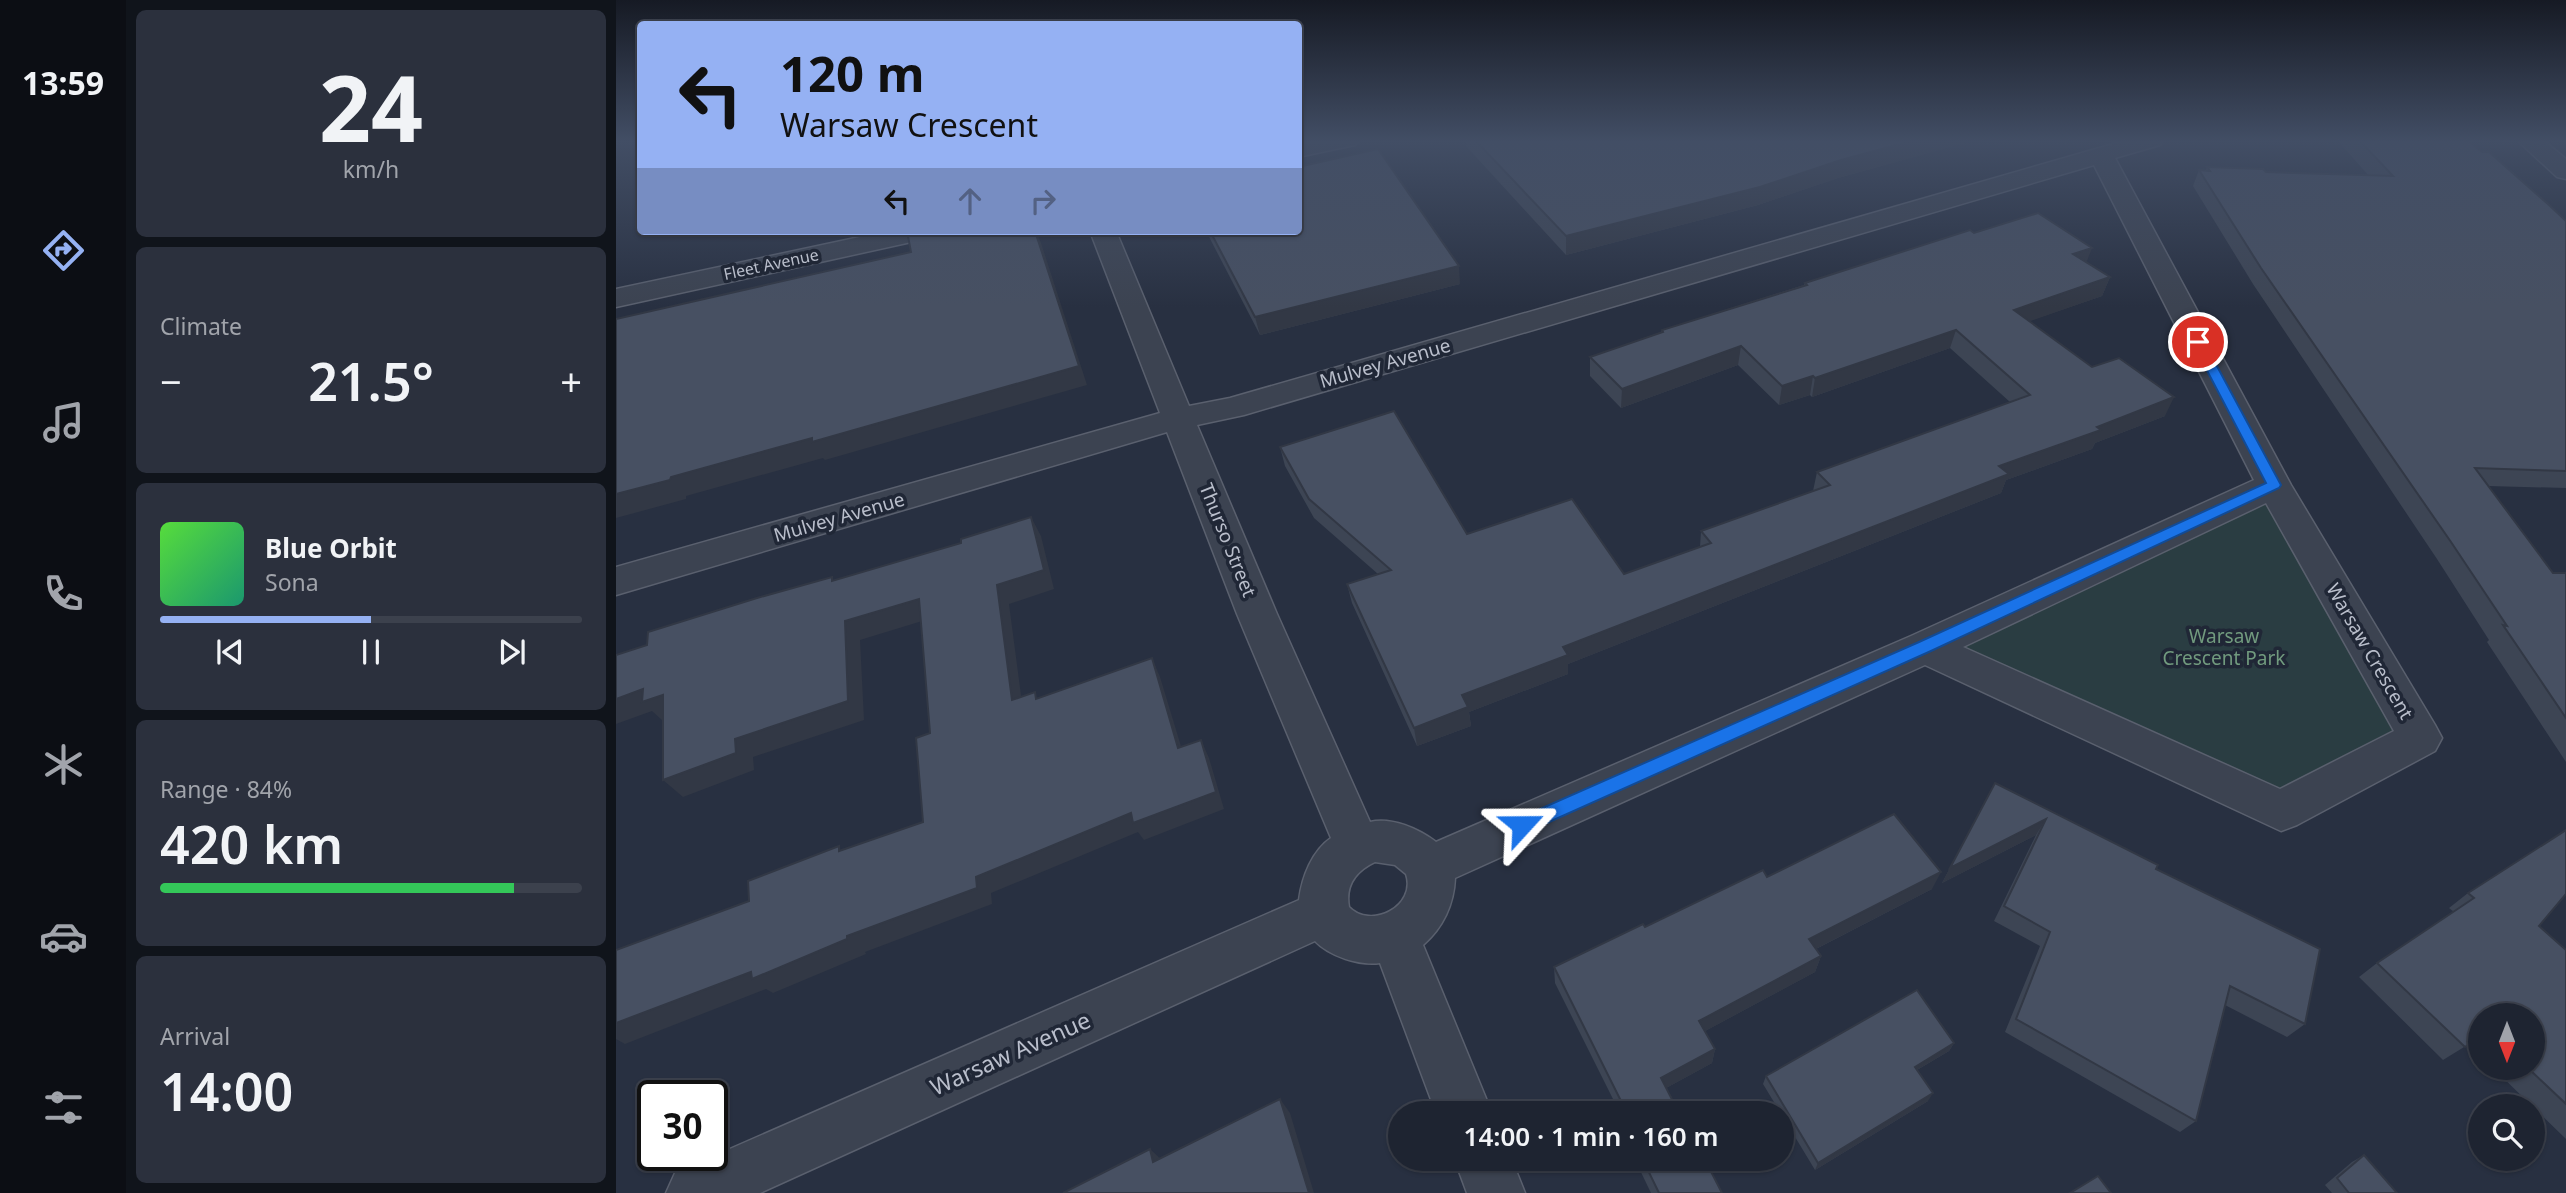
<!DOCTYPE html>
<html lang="en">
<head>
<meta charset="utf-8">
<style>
	body { margin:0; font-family:"Noto Sans",sans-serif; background:#2b303d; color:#f1f3f6; height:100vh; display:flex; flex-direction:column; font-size:26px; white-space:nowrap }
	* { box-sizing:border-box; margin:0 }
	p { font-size:23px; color:#a1a4ab }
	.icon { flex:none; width:38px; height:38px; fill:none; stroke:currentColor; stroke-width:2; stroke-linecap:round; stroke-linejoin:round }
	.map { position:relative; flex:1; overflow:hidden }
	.sheet { display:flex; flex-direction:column; gap:10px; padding:10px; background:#10141b; width:490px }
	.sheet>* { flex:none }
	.banner { position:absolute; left:21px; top:21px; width:665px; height:214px; border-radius:7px; box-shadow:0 2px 5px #0004,0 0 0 2px #3c414d; background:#95b1f3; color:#111; overflow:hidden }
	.needle { width:46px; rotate:180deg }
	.fabs { position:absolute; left:1852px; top:1003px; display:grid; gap:14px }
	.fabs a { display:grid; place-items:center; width:77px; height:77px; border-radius:50%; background:#1e2431; box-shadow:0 2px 5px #0004,0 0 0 2px #3c414d; font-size:35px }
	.speed { position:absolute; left:21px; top:1080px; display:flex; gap:14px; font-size:35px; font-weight:700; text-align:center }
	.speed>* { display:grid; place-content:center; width:91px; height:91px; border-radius:50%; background:#1e2431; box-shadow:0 2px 5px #0004,0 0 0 2px #3c414d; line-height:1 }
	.speed .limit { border:4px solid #111; border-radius:10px; background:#fff; color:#111 }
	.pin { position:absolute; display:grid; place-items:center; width:60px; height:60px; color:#fff; margin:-30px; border:4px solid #fff; border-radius:50%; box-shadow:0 2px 7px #0007 }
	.me { position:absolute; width:77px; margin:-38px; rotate:66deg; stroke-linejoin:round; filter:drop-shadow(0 0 5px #0008) }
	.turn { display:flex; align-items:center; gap:24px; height:147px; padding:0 28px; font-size:32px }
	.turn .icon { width:91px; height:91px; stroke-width:2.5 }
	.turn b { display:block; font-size:49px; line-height:60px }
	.lanes { display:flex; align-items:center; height:66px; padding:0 28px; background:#0003; justify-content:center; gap:35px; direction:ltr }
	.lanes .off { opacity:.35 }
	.big { font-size:52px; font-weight:600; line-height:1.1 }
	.sheet .widget { flex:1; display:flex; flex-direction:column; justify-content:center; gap:10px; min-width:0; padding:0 24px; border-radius:10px; background:#2b303d }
	.sheet .dial { align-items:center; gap:0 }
	.dial b { font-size:91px; line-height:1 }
	.song { display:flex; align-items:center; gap:21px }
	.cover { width:84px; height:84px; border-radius:10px; background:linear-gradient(135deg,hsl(110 70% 55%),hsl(160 70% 35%)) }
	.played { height:7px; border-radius:4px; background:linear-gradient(90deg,#95b1f3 50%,#3c414d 50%) }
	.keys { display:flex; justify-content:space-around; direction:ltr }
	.heat { display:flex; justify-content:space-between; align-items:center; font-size:38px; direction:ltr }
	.charge { height:10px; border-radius:5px; background:linear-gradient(90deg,#34c759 84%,#3c414d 0) }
	.trip { position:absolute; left:772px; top:1101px; width:406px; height:70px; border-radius:35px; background:#1e2431; box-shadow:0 2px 5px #0004,0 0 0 2px #3c414d; font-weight:600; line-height:70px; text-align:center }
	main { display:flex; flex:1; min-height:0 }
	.dock { display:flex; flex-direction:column; width:126px; justify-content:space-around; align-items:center; background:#0c0e14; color:#a1a4ab }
	.dock .icon { width:49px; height:49px }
	.dock .on { color:#95b1f3 }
	.dock b { font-size:32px; color:#f1f3f6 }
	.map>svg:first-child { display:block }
	.green { fill:#2a3d42 }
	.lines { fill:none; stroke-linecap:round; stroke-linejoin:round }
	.minor-casing { stroke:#5a606e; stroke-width:3 }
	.tertiary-casing { stroke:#5a606e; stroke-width:3 }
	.minor { fill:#3c4351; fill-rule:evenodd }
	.tertiary { fill:#3c4351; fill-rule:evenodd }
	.wall { fill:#3d4554 }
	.shaded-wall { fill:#323845 }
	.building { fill:#475062; stroke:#323845; stroke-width:2 }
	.route { fill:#1a73e8; stroke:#114b97; stroke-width:2 }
	.labels { text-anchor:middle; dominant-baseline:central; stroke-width:7; stroke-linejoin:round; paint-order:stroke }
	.far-street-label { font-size:16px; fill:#b9becb; stroke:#202736 }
	.street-label { font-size:19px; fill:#b9becb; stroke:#202736 }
	.park-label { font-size:19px; fill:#719a7e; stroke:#202736 }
	.near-street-label { font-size:23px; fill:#b9becb; stroke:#202736 }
</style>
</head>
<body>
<main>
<nav class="dock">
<b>13:59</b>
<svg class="icon on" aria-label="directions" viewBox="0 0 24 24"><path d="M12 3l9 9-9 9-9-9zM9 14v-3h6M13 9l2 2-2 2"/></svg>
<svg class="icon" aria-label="music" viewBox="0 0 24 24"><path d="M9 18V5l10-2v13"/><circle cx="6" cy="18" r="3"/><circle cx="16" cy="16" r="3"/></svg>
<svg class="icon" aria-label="phone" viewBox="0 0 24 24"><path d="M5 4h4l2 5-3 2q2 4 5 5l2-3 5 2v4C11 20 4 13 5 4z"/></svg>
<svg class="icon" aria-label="climate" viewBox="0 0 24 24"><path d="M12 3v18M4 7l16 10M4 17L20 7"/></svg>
<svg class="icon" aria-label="car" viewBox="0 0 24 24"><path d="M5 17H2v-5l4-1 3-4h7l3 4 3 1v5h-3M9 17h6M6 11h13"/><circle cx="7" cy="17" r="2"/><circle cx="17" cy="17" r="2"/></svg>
<svg class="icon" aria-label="filters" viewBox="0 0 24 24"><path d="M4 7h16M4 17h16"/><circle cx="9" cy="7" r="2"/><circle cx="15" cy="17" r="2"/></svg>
</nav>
<section class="sheet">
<div class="widget dial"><b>24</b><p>km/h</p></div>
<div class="widget"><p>Climate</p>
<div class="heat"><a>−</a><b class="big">21.5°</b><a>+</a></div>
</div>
<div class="widget">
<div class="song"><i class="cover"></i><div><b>Blue Orbit</b><p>Sona</p></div></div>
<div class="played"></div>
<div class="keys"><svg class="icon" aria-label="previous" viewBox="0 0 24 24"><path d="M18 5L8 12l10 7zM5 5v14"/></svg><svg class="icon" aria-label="pause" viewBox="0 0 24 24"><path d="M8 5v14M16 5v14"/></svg><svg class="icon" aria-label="next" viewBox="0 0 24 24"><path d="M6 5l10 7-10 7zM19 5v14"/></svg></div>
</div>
<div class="widget"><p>Range · 84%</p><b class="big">420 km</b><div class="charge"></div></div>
<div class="widget"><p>Arrival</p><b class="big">14:00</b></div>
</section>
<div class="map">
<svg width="1950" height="1193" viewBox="0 0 1950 1193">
	<rect width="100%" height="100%" fill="#283041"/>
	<path class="green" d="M1658 485 1804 738 1665 811 1309 647Z"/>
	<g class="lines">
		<g class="minor-casing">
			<g id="minor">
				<path d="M698 140H743L739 145 682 157V143Z"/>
				<path d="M1511 140H1548L1544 145 1499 158 1675 485 1819 725 1826 738 1819 751 1681 825 1665 831 1309 665 839 878C838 904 827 928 807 945L876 1113H820L764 963C744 966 713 956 699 941L144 1193H50L59 1173 683 900C686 877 696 851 715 838L621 614 551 432 0 595V567L544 413 474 231H500L573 406 614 398ZM1478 165 1638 480 1295 636 820 842C803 829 776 817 754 822L661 614 581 425 628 415ZM1650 503 1778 731 1664 789 1347 647ZM759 862 779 865 790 874C801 906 755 930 733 907 729 885 740 871 759 862Z"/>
				<path d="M272 231H322L318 237 309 239 0 307V289Z"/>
				<path d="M838 1158H895L909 1193H851Z"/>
			</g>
		</g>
		<g class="tertiary-casing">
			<path id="tertiary" d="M1901 140H1927L1950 159V179L1941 177Z"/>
		</g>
		<use href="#minor" class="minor"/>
		<use href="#tertiary" class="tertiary"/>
	</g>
	<g class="wall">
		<path d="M850 140H1359L1222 178 1142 205 950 255 850 146Z"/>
		<path d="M1723 140H1852L1866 152 1950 221V488L1872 486 1937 573H1950V762L1871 642 1873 640 1821 559 1637 284 1577 186 1583 170H1590L1591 167 1650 172 1753 176 1722 141Z"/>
		<path d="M590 231H682L844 284 644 335Z"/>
		<path d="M1358 233 1470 262 1494 277 1486 296 1413 321 1476 367 1549 416 1479 443 1476 449 1390 480 1385 493 952 664V674L853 712 855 726 801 746 736 603 731 584 762 574 698 518 669 466 664 447 851 534 1008 574 1084 547 1085 531 1197 491 1201 472 1394 402 1334 348 1196 397 1194 395 1163 405 1122 365 1005 408 974 376V357L1045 332 1046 330 1188 285 1189 283Z"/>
		<path d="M1379 783 1540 869 1689 1024 1671 1037 1609 1005 1580 1121 1564 1132 1389 1032 1424 946 1378 921 1420 835 1326 883Z"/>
		<path d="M1151 877 1316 889 1200 949 1205 956 1199 972 1089 1031 1099 1049 1096 1063 1050 1088 1063 1113H1004L939 983 938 967 1029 927Z"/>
		<path d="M1852 893 1923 926 1950 950V1139L1877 1068H1916L1864 1015V1055L1853 1044 1827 1060 1743 977 1761 963 1838 912 1833 908Z"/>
		<path d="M1338 1043 1333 1051 1301 1070 1312 1101 1199 1170 1147 1084 1150 1076Z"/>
		<path d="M1748 1155 1781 1193H1716L1709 1185 1736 1162Z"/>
		<path d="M1023 1158H1088L1106 1193H1035L1022 1166Z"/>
	</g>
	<g class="shaded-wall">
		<path d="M1299 140H1359L1222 178 1142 205 950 255V236Z"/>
		<path d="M420 231 425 243 471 385 209 460 207 458 70 496V499L0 518V494Z"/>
		<path d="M1476 248 1469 266 1457 254Z"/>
		<path d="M843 266 844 284 644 335 639 317Z"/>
		<path d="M1494 277 1486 296 1392 329 1398 310Z"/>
		<path d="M1340 330 1334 348 1196 397 1199 378Z"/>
		<path d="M1125 346 1122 365 1005 408 1006 389Z"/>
		<path d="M1197 376 1194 395 1163 405 1166 386Z"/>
		<path d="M1558 397 1549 416 1479 443 1476 449 1390 480 1385 493 952 664V674L853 712 855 726 801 746 798 728 846 695 947 647 1383 466Z"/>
		<path d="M415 517 425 536 438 589 393 604 408 718 396 700 381 585Z"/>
		<path d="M303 599 316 618 244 640 248 720 137 757 138 770 67 797 47 780 229 621Z"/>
		<path d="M536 658 544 677 571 766 562 748Z"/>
		<path d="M27 689 47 695 66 714 46 720 36 711 0 724V699Z"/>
		<path d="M585 740 593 758 608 809 528 840 522 832 375 893 376 904 249 952 250 954 157 993 150 989 9 1044 0 1039V1022L231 936 360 877Z"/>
		<path d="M1430 819 1420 835 1326 883 1334 868Z"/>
		<path d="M1325 872 1316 889 1188 955 1193 939Z"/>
		<path d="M1205 956 1199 972 1080 1036 1083 1021Z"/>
		<path d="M1338 1043 1333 1051 1294 1074 1299 1067Z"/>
		<path d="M1099 1049 1096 1063 1043 1092 1045 1078Z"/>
		<path d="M1317 1093 1312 1101 1199 1170 1202 1163Z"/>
		<path d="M664 1099 674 1113 698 1193H693Z"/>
		<path d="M534 1149 548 1162H537Z"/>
	</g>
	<g class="building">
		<path d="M859 140H1299L1225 160 1144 187 950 236Z"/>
		<path d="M1743 140H1852L1866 152H1873L1933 205 1950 221V471L1859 468 1937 573H1950V718L1887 625 1891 626 1835 542 1645 268 1583 170 1594 171 1591 167 1647 169 1650 172 1777 176Z"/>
		<path d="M762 149 843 266 639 317 594 231H682V167Z"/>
		<path d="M1422 213 1476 248 1457 254 1494 277 1398 310 1476 367 1503 358 1558 397 1481 427 1485 430 1383 466 1393 474 947 647 952 655 846 695 852 707 798 728 731 584 775 570 693 499 664 447 778 411 851 534 956 499 1008 574 1095 543 1085 531 1214 485 1201 472 1414 395 1340 330 1199 378 1197 376 1166 386 1125 346 1006 389 974 357 1047 332 1046 330 1191 285 1189 283 1354 230 1358 233Z"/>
		<path d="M291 231H377L378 234 392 231H419L463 366 196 442V438L55 477 54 480 0 494V319L295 252Z"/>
		<path d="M415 517 428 570 381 585 396 700 419 692 420 699 536 658 562 748 585 740 600 792 517 823 515 813 360 877 361 888 231 936V939L136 979 135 972 0 1023V950L133 901 132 881 223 846V851L307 822 300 738 314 733 303 599 229 621 232 701 119 739 120 753 47 780V695L26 702 27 689 0 699V655L31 645 32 632 141 598 216 577V581L345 543V539Z"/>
		<path d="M1379 783 1542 865 1540 869 1704 949 1689 1024 1614 986 1580 1121 1400 1019 1434 932 1388 906 1430 819 1334 868Z"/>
		<path d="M1278 814 1325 872 1193 939 1205 956 1083 1021 1099 1049 1045 1078 1063 1113H1011L938 967 1027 924 1029 927 1147 870 1151 877Z"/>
		<path d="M1950 830V894L1923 926 1950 950V1104L1912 1068H1916V1015H1864V1036L1849 1047 1761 963 1858 898 1852 893Z"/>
		<path d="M1301 990 1338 1043 1299 1067 1317 1093 1202 1163 1150 1076Z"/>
		<path d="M664 1099 693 1193H447L534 1149 537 1162Z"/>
		<path d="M1748 1155 1781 1193H1733L1721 1178Z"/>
		<path d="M1026 1158H1088L1106 1193H1043Z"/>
		<path d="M1482 1176 1495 1193H1454Z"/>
	</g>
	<linearGradient id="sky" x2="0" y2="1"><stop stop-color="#161a24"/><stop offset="0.46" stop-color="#424e65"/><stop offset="1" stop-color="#424e65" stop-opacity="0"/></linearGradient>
	<rect width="1950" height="307" fill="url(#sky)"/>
	<path class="route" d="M1582 339 1588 342 1665 485 1663 488 1315 651 913 831 906 834 899 831 896 825 899 820 1303 642 1650 483 1576 342Z"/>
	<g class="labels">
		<g class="far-street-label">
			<text transform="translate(155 264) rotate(-12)">Fleet Avenue</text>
		</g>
		<g class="street-label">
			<text transform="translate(769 363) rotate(-16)">Mulvey Avenue</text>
			<text transform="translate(223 517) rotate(-16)">Mulvey Avenue</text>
			<text transform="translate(612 540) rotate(68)">Thurso Street</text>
			<text transform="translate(1754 651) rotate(60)">Warsaw Crescent</text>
		</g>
		<g class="park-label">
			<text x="1608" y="636">Warsaw<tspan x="1608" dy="22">Crescent Park</tspan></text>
		</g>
		<g class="near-street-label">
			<text transform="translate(394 1053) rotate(-24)">Warsaw Avenue</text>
		</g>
	</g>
</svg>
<div class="fabs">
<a><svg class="needle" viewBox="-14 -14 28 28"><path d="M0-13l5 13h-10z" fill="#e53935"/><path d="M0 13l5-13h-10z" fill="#a1a4ab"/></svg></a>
<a><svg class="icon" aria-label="search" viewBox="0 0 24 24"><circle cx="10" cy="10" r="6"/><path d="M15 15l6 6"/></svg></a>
</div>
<div class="speed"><div class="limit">30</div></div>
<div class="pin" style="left:1582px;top:342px;background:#d93025"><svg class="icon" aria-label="arrive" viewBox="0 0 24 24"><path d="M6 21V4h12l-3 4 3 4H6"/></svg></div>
<svg class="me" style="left:906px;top:825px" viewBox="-20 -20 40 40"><path d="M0-17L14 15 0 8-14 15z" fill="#1a73e8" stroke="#fff" stroke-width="4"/></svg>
<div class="trip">14:00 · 1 min · 160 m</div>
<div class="banner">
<div class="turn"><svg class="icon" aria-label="left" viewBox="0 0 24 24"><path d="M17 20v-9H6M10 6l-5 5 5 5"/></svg><div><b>120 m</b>Warsaw Crescent</div></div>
<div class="lanes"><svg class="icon" aria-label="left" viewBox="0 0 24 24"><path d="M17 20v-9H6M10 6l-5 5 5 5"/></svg><svg class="icon off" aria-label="ahead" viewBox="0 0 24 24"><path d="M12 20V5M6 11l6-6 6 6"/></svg><svg class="icon off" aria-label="right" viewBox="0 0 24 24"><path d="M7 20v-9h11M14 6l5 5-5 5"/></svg></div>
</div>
</div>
</main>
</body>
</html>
